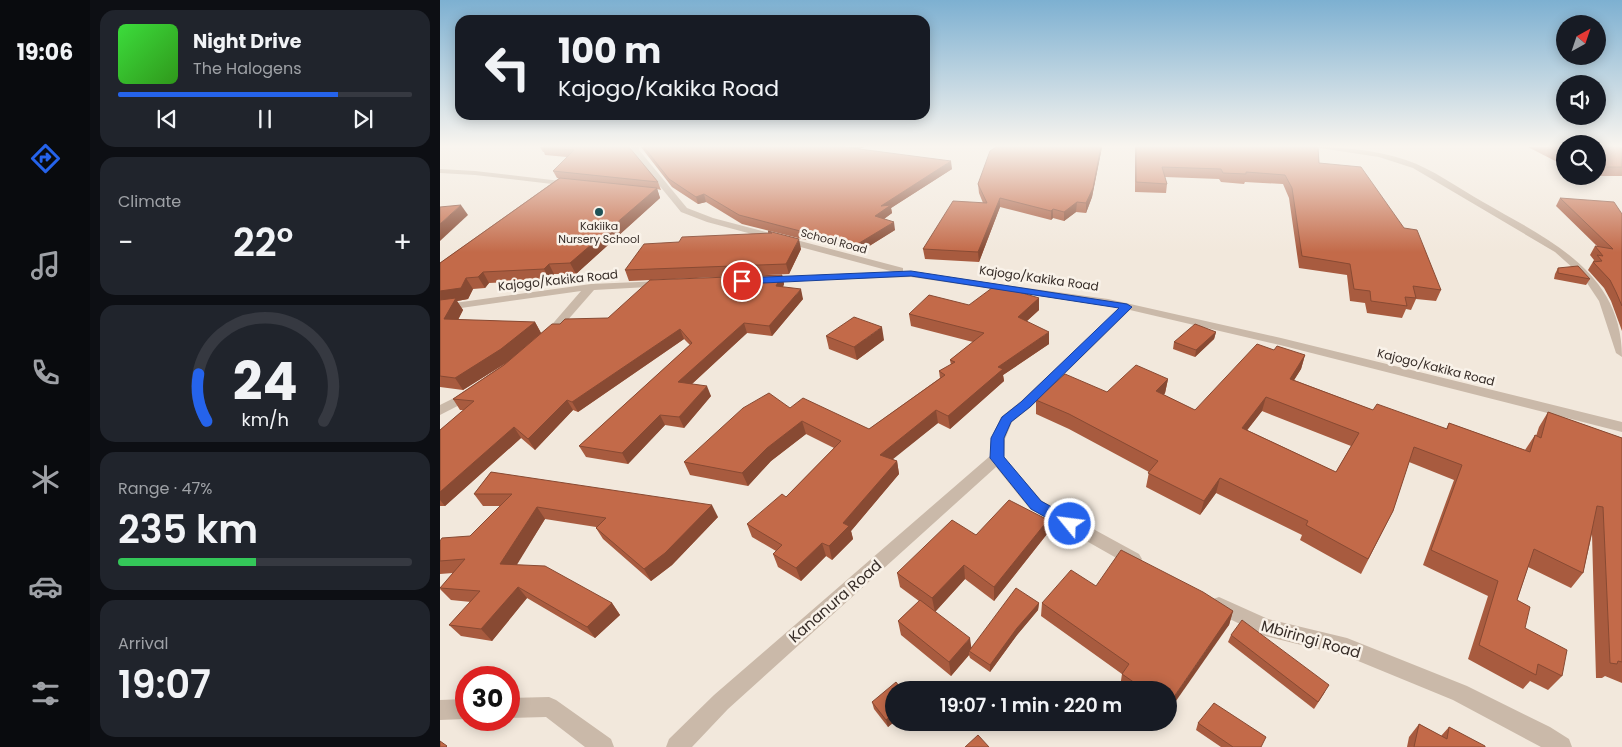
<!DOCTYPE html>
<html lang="en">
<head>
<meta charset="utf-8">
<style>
	body { margin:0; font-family:Poppins,sans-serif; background:#20242c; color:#f1f3f6; height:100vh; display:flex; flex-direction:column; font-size:19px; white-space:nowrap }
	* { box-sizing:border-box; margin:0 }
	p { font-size:16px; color:#9ea1a6 }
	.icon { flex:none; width:28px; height:28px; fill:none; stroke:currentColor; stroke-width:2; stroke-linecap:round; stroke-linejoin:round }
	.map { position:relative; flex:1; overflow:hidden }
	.side { display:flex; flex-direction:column; gap:10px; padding:10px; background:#0d0f14; width:350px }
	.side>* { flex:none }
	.hud { position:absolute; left:15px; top:15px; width:475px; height:105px; border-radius:15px; box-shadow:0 2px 12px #0003; background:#171b24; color:#f1f3f6; overflow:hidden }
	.needle { width:32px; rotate:40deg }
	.fabs { position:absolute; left:1116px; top:15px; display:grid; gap:10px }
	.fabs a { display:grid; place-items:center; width:50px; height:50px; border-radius:50%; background:#171b24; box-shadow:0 2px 12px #0003; font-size:25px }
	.speed { position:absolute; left:15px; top:666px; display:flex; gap:10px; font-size:25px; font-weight:700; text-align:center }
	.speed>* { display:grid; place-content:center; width:65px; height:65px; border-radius:50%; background:#171b24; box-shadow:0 2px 12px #0003; line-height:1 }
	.speed .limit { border:8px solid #d22; background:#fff; color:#111 }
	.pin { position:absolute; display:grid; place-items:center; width:42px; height:42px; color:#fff; margin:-21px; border:2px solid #fff; border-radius:50%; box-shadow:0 1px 5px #0007 }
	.me { position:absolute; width:55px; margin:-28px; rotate:299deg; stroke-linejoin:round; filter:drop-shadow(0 0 4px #0008) }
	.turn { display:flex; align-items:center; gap:18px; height:105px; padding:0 20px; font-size:22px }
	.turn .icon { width:65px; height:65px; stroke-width:2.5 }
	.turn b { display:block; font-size:35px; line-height:42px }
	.big { font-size:38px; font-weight:600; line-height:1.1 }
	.side .card { flex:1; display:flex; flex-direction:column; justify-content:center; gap:8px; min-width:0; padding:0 18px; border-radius:15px; background:#20242c }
	.side .dial { align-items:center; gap:0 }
	.dial svg { height:130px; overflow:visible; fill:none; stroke:#363941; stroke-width:7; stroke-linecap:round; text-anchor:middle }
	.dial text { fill:#f1f3f6; stroke:none }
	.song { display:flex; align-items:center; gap:15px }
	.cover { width:60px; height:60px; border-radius:8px; background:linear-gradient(135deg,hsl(120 70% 55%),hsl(110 70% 35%)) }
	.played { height:5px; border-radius:2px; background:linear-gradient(90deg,#2563eb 75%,#363941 75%) }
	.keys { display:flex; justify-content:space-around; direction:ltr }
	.heat { display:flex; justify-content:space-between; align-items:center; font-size:28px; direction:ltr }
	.charge { height:8px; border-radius:4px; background:linear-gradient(90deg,#34c759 47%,#363941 0) }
	.trip { position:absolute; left:445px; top:681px; width:292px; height:50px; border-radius:25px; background:#171b24; box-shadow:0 2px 12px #0003; font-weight:600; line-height:50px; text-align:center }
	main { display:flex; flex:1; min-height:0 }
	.tab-bar { display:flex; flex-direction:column; width:90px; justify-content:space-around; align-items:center; background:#090b0e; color:#9ea1a6 }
	.tab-bar .icon { width:35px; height:35px }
	.tab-bar .current { color:#2563eb }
	.tab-bar b { font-size:22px; color:#f1f3f6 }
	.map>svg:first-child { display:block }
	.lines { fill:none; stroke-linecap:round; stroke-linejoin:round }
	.minor { fill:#cab9a9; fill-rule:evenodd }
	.wall { fill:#a85b3f; fill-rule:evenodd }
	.shaded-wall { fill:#884a33 }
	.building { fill:#c36a49; stroke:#884a33; fill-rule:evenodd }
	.route { fill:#2563eb; stroke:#184099 }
	.poi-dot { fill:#1f5257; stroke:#f9f2e9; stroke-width:2 }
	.labels { text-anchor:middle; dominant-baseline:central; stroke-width:5; stroke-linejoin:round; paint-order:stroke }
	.far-poi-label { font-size:11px; fill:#372d28; stroke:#f9f2e9 }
	.far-street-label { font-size:11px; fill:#372d28; stroke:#f9f2e9 }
	.street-label { font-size:12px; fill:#372d28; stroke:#f9f2e9 }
	.near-street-label { font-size:15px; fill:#372d28; stroke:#f9f2e9 }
</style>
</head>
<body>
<main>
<nav class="tab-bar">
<b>19:06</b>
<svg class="icon current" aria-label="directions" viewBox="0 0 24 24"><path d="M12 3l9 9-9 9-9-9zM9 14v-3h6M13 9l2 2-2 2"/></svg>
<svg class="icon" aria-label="music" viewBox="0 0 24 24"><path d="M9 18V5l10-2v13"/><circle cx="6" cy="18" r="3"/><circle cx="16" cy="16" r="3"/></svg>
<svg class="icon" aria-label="phone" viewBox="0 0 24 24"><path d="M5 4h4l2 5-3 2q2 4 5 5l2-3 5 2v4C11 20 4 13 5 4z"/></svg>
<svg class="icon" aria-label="climate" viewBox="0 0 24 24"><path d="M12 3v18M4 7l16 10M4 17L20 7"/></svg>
<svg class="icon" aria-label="car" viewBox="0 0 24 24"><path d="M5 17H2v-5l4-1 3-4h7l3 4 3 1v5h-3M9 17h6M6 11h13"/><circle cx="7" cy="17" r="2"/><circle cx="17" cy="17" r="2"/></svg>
<svg class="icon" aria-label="filters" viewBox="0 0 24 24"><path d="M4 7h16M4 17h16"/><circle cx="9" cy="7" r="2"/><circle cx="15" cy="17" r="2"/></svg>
</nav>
<section class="side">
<div class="card">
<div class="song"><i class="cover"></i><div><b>Night Drive</b><p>The Halogens</p></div></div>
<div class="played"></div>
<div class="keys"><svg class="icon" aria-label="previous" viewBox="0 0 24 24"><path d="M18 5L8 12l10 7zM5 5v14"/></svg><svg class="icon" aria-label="pause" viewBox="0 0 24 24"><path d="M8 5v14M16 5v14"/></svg><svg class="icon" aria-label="next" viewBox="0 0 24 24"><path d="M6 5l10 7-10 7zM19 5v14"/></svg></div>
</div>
<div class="card"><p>Climate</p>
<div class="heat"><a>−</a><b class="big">22°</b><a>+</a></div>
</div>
<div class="card dial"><svg viewBox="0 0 100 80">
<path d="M14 69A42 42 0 1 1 86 69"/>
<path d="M14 69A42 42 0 0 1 9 40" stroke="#2563eb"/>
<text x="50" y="56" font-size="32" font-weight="700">24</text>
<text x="50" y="72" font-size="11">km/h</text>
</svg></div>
<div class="card"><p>Range · 47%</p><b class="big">235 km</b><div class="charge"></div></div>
<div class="card"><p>Arrival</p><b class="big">19:07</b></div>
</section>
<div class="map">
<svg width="1182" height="747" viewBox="0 0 1182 747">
	<rect width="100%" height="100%" fill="#f2e8dc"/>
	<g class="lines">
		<g class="minor">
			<path d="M191 147H199V150L247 208 273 218 463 268V271L668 299 841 338 1182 422V432L840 345 690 310 591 407 572 422 565 439 564 457 602 501 699 554 702 559 699 564 693 566 687 564 590 509 556 467 288 709 252 747H226L229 739 274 695 550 456 551 439 561 417 581 401 680 308 471 277 323 282V278L327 277 454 272 267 222 241 212 192 152Z"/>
			<path d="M873 147C905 147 935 150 966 160 993 169 1018 188 1043 202 1107 239 1182 271 1182 357L1176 353 1159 301 1143 277 1115 252 973 168 939 157Z"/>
			<path d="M0 169 35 171 129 182 133 184 129 186 35 175 0 173Z"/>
			<path d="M222 281 227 284 226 286 154 290 112 338 108 339 102 336 141 291 0 311V305L151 284Z"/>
			<path d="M30 390 36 394 35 397 0 415V405Z"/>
			<path d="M779 597 828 619 907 638 1027 686 1110 727 1129 739 1132 747H1101L1013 700 906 656 825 636 773 611 770 605 773 599Z"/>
			<path d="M109 697 116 700 171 739 174 747H145L106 717 69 718V698Z"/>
			<path d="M26 699V719L0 720V700Z"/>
		</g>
	</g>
	<g class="wall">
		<path d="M100 147H190V149L218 182 221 190 217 189 220 198 136 274H114L109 280 49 283 45 288 33 289 28 299 17 301 23 310 18 320 95 322 101 333 120 324 168 318 342 275 344 284 343 287 363 299 332 336 307 333 252 384 271 396 244 428 225 425 188 464 146 457 139 446 250 345 244 339 138 412 133 410 95 450 81 438 5 506H0V430L24 410H20L13 399 66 363 23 390 0 387V263L119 178H117L113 171 127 157 105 155 104 152H103Z"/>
		<path d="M201 147H424L419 149 512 169 451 208 452 213 444 219 455 230 418 253 367 238 366 240 302 224 266 202 258 204 232 187Z"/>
		<path d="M556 147H662L652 197 646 213 636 212 624 221 613 218 611 220 560 207 539 262 485 259 483 249 543 203 539 193 538 184Z"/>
		<path d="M695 147H878L879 163 1001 290 996 301 976 299 971 310 966 309 962 318 927 313 925 303 910 301 907 275 859 268 849 198 843 184 805 182 804 184 781 182 779 179 725 177 727 184 726 193 695 192Z"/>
		<path d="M1088 147H1125V166Z"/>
		<rect x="1158" y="147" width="24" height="29"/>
		<path d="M1120 198 1182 214V331L1171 301 1164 288 1148 270 1154 260 1150 255 1155 246 1158 247 1116 206Z"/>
		<path d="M328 231 361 249 349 274 189 281 185 270 239 242 328 234Z"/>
		<path d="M1118 268 1150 279 1146 285 1114 279 1115 274Z"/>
		<path d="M599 298V310L587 321 609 344 563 375 564 381 510 429 498 423 452 459 457 461 459 474 411 531 413 539 392 560 386 556 361 581 338 567 333 554 336 551 312 537 307 524 346 497 394 448 366 434 331 461 308 486 250 475 244 462 350 408 429 429 500 378 499 371 511 365 510 360 533 342 471 326 469 314 529 305Z"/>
		<path d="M776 332 774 339 755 357 733 349 734 342Z"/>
		<path d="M386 336 444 340 417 360 389 349Z"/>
		<path d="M834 350 865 355 861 369 854 380 933 410 1006 429 1009 423 1085 450 1095 435 1096 436 1099 427 1108 412 1182 438V683L1165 676 1162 678H1156L1152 534 1143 573 1131 588 1088 567 1077 600 1085 628 1122 676 1108 690 1090 681 1083 689 1028 659 1048 596 983 565 1014 480 969 462 953 511 921 574 860 540 862 535 776 493 760 515 706 487 709 472 629 429 596 414V400L667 392 728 379 725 393 724 395 755 410ZM822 411 911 446 896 472 807 430Z"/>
		<path d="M51 472 278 517 232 565 211 581 163 539 156 528V527L105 519 76 565 172 603 180 615 155 638 87 598 52 641 21 636 9 625 31 602 11 600 0 589 13 573 0 574V541L30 536 60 506H43L34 494Z"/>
		<path d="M608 520 607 534 554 601 525 579 495 612 531 648 599 603 598 610 577 635 550 672 530 658 529 655 511 676 461 635 458 621 479 601 460 587 457 573 536 535Z"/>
		<path d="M656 586 793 611 789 625 729 690H685L680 687 682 674 601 616 602 603Z"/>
		<path d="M791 635 885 692 874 709 788 642Z"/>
		<path d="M454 690V722L448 727 434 709 432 702Z"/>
		<path d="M758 723 821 747H781L756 730Z"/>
		<path d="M979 724 1001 736 1009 727 1045 747H967L969 737Z"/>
	</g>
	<g class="shaded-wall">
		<path d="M402 147H424L404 154Z"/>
		<path d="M661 147H662L652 197 646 213V203Z"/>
		<path d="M511 161 512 169 451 208 452 213 437 224 435 216 441 206Z"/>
		<path d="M217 188 220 198 136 274 130 263Z"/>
		<path d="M264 194 266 202 258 204 256 197Z"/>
		<path d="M560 198V207L539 262 538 252Z"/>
		<path d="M637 202 636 212 624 221V212Z"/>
		<path d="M21 205 28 215 0 241V224Z"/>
		<path d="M613 209V218L611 220V211Z"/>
		<path d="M454 222 455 230 418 253 416 245Z"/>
		<path d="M365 229 367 238 366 240 364 232Z"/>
		<path d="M359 239 361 249 349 274 346 264Z"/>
		<path d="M109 264 114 274 109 280 104 269Z"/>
		<path d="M43 272 49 283 45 288 38 277Z"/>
		<path d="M342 275 344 284 339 295 336 286Z"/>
		<path d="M26 278 33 289 28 299 17 301 23 310 12 331 4 319 0 304V291Z"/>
		<path d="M361 289 363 299 332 336 329 326Z"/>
		<path d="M599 298V310L578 329V317Z"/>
		<path d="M95 322 101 333 69 361 23 390 15 378Z"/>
		<path d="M304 323 307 333 242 393 238 382Z"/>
		<path d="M442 327 444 340 417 360 414 347Z"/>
		<path d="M240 329 244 339 138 412 132 402Z"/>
		<path d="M609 332V344L563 375 564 381 510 429 508 416 558 367Z"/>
		<path d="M776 332 774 339 755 357 756 350Z"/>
		<path d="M865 355 861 369 846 393 850 379Z"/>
		<path d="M728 379 725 393 714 405 716 391Z"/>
		<path d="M267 386 271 396 244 428 239 417Z"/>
		<path d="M826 397 822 411 798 442 802 428Z"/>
		<path d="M127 400 133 410 95 450 88 439Z"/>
		<path d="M496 410 498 423 442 468 440 455Z"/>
		<path d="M220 415 225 425 188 464 182 453Z"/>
		<path d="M362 421 366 434 331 461 308 486 302 473 327 448Z"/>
		<path d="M74 427 81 438 5 506 0 500V492Z"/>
		<path d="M457 461 459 474 411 531 413 539 392 560 389 546 403 523Z"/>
		<path d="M780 478 776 493 760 515 764 501Z"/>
		<path d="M272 505 278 517 232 565 211 581 204 569Z"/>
		<path d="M97 507 105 519 70 576 60 564Z"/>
		<path d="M608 520 607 534 554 601V587Z"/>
		<path d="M382 543 386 556 361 581 356 568Z"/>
		<path d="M524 565 525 579 495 612 492 598Z"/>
		<path d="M78 587 87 598 52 641 41 629Z"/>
		<path d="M172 603 180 615 155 638 147 627Z"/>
		<path d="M599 603 598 610 577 635 550 672V665L577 628Z"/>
		<path d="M793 611 789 625 729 711V704Z"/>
		<path d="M530 638 532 652 529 651V655L511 676 509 662Z"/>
		<path d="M454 713V722L448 727 446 720Z"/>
	</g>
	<g class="building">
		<path d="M103 147H189L218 182 113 171 134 150 102 148Z"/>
		<path d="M204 147H404L511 161 441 206 451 205 435 216 454 222 416 245 365 229 364 232 299 215 264 194 256 197 229 179Z"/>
		<path d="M556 147H661L653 188 646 203 637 202 624 212 613 209 611 211 560 198 538 252 483 249 513 201 547 203 538 184 550 151Z"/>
		<path d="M696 147H878L879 163 921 167 964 228 977 230 1001 290 973 286 976 298 965 297 967 306 931 301 930 291 914 289 910 264 862 256 852 188 845 175 806 172V174L783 173 781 169 722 167 727 184 696 182Z"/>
		<path d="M1107 147H1125V156Z"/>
		<rect x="1158" y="147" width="24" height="20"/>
		<path d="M120 178 217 188 130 263 109 264 104 269 43 272 38 277 26 278 21 288 0 291V263Z"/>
		<path d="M1120 198 1174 202 1182 214V306L1176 292 1170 280 1153 262 1162 261 1157 255 1163 256 1155 246 1173 249Z"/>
		<path d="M21 205 0 224V207Z"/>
		<path d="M328 231 359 239 346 264 185 270 204 244 239 242 242 237 332 233Z"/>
		<path d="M1138 266 1150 279 1118 273V268Z"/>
		<path d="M342 275 336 286 361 289 329 326 304 323 238 382 267 386 239 417 220 415 182 453 139 446 252 343 240 329 132 402 127 400 88 439 74 427 0 492V430L34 401 13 399 64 365 112 324H120L125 319 168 318 210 280Z"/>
		<path d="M556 285 599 298 578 317 609 332 558 367 563 369 508 416 496 410 440 455 457 461 403 523 409 526 389 546 382 543 356 568 333 554 342 545 307 524 342 494 346 497 401 441 362 421 327 448 302 473 244 462 303 408 329 393 350 408 363 398 429 429 505 375 499 371 515 362 510 360 544 333 469 314 489 295 529 305Z"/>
		<path d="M16 298 4 319 95 322 61 349 15 378 0 376V300Z"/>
		<path d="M414 317 442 327 414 347 386 336Z"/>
		<path d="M755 324 776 332 756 350 734 342Z"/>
		<path d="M817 344 834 350 837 346 865 355 850 379 933 410 937 404 1007 429 1009 423 1090 452 1095 435 1101 438 1108 412 1182 438V662L1178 661 1177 664 1170 663 1163 507 1157 506 1143 573 1094 549 1077 600 1090 607 1085 628 1127 650 1122 676 1098 664 1096 675 1039 645 1058 581 991 550 1022 465 974 447 953 511 928 559 866 525 868 521 780 478 764 501 708 473 718 461 629 414 596 400 625 374 667 392 696 365 728 379 716 391 755 410ZM826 397 919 433 896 472 802 428Z"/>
		<path d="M51 472 272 505 225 553 204 569 156 528 166 518 97 507 60 564 105 566 172 603 147 627 78 587 41 629 9 625 40 591 0 588 25 559 0 561V541L2 538 30 536 72 494H34Z"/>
		<path d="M569 500 608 520 554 587 524 565 492 598 457 573 512 520 536 535Z"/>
		<path d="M681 550 763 592 793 611 729 704V690H705L682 674 689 664 602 603 631 570 656 586Z"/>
		<path d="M576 588 599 603 577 628 550 665 529 651Z"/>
		<path d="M480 600 530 638 509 662 458 621Z"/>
		<path d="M802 620 889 685 878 702 791 635Z"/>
		<path d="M456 682 462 690H454V713L446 720 432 702Z"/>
		<path d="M774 703 826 737 821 747H793L758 723Z"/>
		<path d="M979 724 1007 739 1009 727 1045 746V747H974Z"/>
		<path d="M538 735 549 747H525Z"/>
		<path d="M0 741 7 746 6 747H0Z"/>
	</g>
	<linearGradient id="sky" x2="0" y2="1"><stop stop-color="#7db0d1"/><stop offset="0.58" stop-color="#f9f5ef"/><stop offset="1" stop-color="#f9f5ef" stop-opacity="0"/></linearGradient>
	<rect width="1182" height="252" fill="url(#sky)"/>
	<path class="route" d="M471 271 687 304 692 307 590 407 571 422 564 438V457L601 501 635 520 637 524 635 528 630 530 625 528 591 509 550 458 551 438 562 417 581 402 679 308 471 276 302 284 297 281 302 278Z"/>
	<circle class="poi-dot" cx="159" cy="212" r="5"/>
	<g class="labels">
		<g class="far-poi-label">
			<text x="159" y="226">Kakiika<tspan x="159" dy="13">Nursery School</tspan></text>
		</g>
		<g class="far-street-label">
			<text transform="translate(394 241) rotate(15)">School Road</text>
		</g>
		<g class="street-label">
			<text transform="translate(599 278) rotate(8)">Kajogo/Kakika Road</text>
			<text transform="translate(118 280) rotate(-6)">Kajogo/Kakika Road</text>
			<text transform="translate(996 367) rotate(14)">Kajogo/Kakika Road</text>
		</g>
		<g class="near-street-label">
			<text transform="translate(395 601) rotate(-41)">Kananura Road</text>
			<text transform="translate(871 639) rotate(16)">Mbiringi Road</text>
		</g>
	</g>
</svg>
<div class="fabs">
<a><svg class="needle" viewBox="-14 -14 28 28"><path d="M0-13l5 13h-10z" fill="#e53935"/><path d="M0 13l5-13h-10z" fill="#9ea1a6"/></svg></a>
<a><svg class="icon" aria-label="sound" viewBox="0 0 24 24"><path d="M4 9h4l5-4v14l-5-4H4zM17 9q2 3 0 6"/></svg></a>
<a><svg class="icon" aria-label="search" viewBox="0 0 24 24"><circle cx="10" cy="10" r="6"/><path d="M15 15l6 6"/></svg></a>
</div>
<div class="speed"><div class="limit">30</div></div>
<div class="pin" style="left:302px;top:281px;background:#d93025"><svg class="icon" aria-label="arrive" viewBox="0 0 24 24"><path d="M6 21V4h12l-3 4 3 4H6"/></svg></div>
<svg class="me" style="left:630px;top:524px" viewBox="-20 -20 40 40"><circle r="17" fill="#2563eb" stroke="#fff" stroke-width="3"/><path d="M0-11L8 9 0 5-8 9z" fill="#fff"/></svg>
<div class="trip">19:07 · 1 min · 220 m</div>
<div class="hud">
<div class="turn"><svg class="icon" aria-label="left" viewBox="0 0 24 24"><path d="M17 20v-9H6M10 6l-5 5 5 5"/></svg><div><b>100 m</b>Kajogo/Kakika Road</div></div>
</div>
</div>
</main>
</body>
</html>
